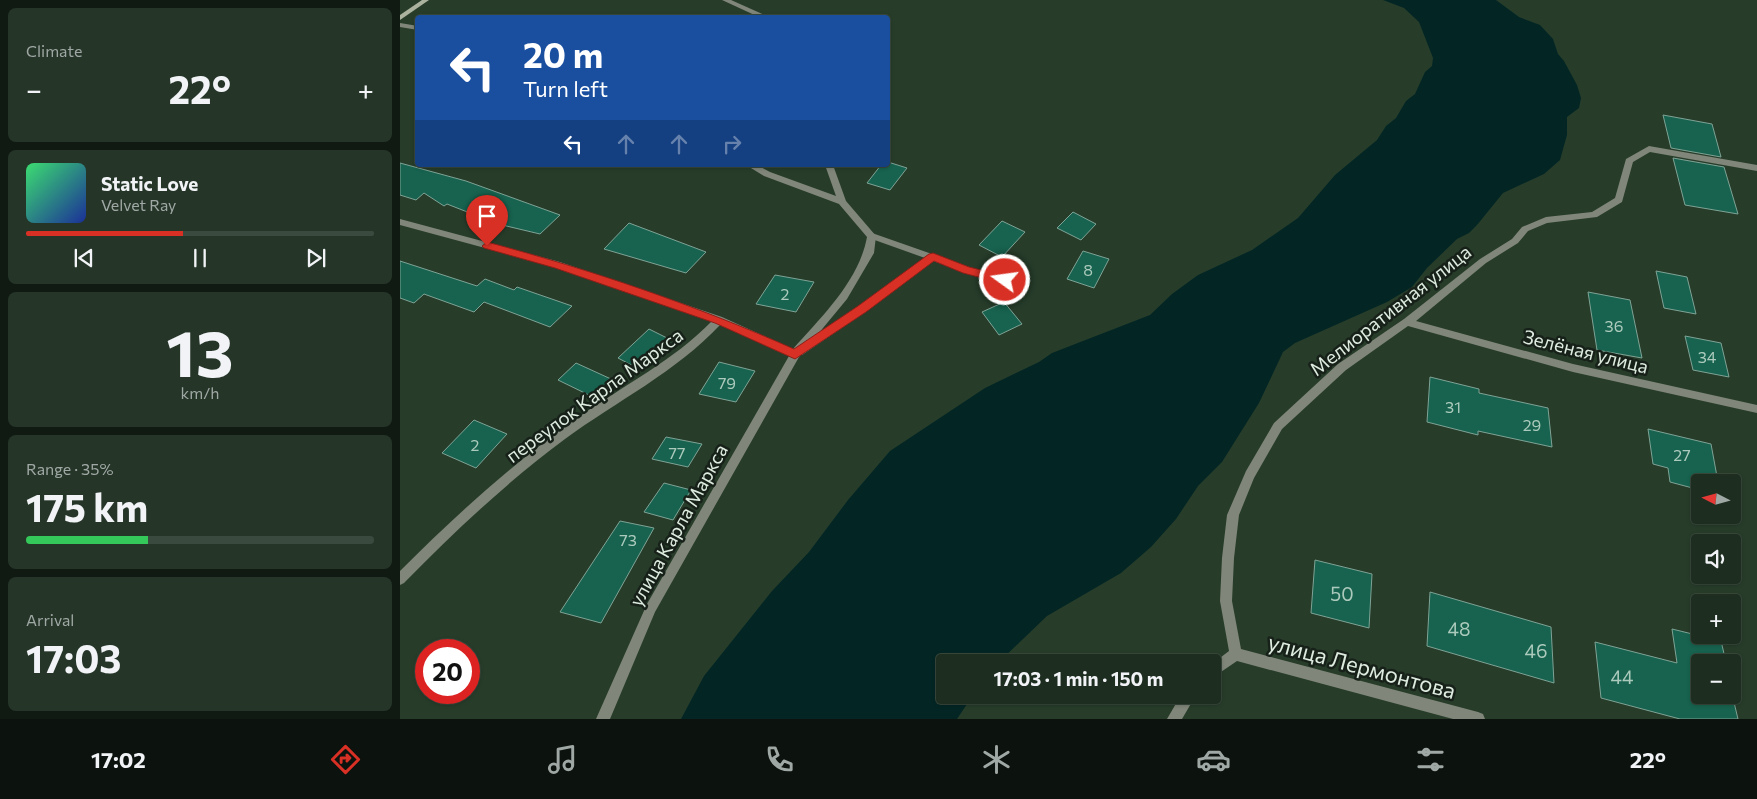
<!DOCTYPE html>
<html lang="en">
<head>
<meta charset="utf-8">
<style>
	body { margin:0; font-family:Commissioner,sans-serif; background:#253629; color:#f1f3f6; height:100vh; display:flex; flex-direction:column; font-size:19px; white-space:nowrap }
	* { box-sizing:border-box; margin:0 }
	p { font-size:16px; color:#a0a8a5 }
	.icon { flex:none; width:28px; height:28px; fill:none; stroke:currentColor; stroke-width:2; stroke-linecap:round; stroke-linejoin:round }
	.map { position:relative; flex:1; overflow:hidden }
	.panel { display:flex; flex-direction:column; gap:8px; padding:8px; background:#101912; width:400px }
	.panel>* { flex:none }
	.banner { position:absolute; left:15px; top:15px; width:475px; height:152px; border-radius:5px; box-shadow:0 1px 4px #0004,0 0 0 1px #3b4a3e; background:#1a4fa0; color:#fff; overflow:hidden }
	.needle { width:32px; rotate:276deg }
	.fabs { position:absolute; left:1291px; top:474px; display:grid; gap:10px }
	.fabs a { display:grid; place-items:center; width:50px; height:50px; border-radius:5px; background:#1d2e20; box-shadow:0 1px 4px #0004,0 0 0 1px #3b4a3e; font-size:25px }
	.speed { position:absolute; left:15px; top:639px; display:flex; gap:10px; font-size:25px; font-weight:700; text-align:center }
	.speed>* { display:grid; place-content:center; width:65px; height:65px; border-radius:50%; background:#1d2e20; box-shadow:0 1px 4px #0004,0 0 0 1px #3b4a3e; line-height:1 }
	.speed .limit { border:8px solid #d22; background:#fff; color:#111 }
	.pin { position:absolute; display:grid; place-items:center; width:42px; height:42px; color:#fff; margin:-51px -21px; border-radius:50% 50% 50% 0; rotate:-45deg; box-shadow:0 0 5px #0007 }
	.pin .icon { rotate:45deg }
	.me { position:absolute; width:55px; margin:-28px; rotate:284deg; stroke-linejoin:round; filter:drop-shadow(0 0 4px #0008) }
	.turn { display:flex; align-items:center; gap:18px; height:105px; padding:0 25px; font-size:22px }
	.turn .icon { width:65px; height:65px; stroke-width:2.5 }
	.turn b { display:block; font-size:35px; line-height:42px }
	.lanes { display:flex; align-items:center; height:48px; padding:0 25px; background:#0003; justify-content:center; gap:25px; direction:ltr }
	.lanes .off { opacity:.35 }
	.big { font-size:38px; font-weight:700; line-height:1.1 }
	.panel .widget { flex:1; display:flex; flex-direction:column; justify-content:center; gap:8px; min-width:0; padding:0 18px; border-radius:8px; background:#253629 }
	.panel .dial { align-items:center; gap:0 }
	.dial b { font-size:65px; line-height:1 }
	.song { display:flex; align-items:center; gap:15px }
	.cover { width:60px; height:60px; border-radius:8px; background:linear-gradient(135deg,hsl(140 70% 55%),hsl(230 70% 35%)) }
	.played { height:5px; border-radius:2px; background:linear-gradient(90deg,#d93025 45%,#3b4a3e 45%) }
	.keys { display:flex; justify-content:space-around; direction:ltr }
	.heat { display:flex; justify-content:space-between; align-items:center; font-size:28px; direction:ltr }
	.charge { height:8px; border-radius:4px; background:linear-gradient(90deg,#34c759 35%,#3b4a3e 0) }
	.trip { position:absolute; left:536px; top:654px; width:285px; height:50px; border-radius:5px; background:#1d2e20; box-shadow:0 1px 4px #0004,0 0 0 1px #3b4a3e; font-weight:700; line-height:50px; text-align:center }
	.menu { display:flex; height:80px; justify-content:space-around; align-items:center; background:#0c120d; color:#a0a8a5 }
	.menu .icon { width:35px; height:35px }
	.menu .active { color:#d93025 }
	.menu b { font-size:22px; color:#f1f3f6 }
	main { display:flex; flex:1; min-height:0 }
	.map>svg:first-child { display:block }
	.water { fill:#032625 }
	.building { fill:#17634f; stroke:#7fa396 }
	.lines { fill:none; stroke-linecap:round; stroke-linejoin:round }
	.lane { fill:#81867a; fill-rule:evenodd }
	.street { fill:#81867a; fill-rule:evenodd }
	.secondary { fill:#abb39f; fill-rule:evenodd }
	.route { fill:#d93025; stroke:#8d1f18 }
	.labels { text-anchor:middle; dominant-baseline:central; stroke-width:5; stroke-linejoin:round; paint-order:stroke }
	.number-label { font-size:16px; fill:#accabc }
	.street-label { font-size:19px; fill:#deece0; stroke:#172119 }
	.near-number-label { font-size:19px; fill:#accabc }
	.near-street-label { font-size:22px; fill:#deece0; stroke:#172119 }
</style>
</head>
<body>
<main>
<section class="panel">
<div class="widget"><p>Climate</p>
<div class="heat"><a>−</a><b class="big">22°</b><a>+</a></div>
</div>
<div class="widget">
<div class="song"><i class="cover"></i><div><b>Static Love</b><p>Velvet Ray</p></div></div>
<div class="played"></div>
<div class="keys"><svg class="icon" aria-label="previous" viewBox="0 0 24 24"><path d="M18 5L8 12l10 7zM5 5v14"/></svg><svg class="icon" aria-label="pause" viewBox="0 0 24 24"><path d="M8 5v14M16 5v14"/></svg><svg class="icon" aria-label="next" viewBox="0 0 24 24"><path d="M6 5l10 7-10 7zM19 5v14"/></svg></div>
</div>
<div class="widget dial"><b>13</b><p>km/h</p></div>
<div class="widget"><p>Range · 35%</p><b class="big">175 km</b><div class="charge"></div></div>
<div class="widget"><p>Arrival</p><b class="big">17:03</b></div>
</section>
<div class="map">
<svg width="1357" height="719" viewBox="0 0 1357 719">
	<rect width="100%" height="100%" fill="#273d2a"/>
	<path class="water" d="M983 0H1096L1119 17 1140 25 1153 39 1158 54 1164 61 1177 85 1181 98 1179 108 1167 117V135L1160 160 1144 174 1103 193 1077 225 1069 233 1057 239 1027 268 1012 287 987 302 895 343 883 352 859 403 822 462 798 486 776 519 751 547 721 573 647 616 599 662H545V695H573L557 719H281L304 676 372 591 409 552 448 500 490 451 585 388 639 362 652 353 750 315 772 294 798 275 852 250 898 218 935 175 977 140 986 126 996 118 1006 101 1015 94 1025 72 1032 66 1033 58 1019 22 1004 8Z"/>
	<g class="building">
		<path d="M1263 115 1312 124 1321 157 1271 148Z"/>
		<path d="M1273 158 1324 167 1338 214 1285 205Z"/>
		<path d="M488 162 507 168 490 190 467 183 481 165H488Z"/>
		<path d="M0 163 66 181 160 215 140 234 98 224 47 204 44 206 24 193 16 200 0 195Z"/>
		<path d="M673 212 696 224 681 240 657 228Z"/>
		<path d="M602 221 625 232 602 257 579 245Z"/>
		<path d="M229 223 306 252 286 273 204 249Z"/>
		<path d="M683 251 709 259 694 288 667 279Z"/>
		<path d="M0 261 77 286 85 279 114 290 117 287 172 306 150 327 84 302 74 312 24 294 14 303 0 298Z"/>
		<path d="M1256 271 1287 277 1296 314 1264 308Z"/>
		<path d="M375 275 414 282 396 312 356 304Z"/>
		<path d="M1188 292 1230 300 1242 358 1197 350Z"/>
		<path d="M604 302 622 324 599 335 582 312Z"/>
		<path d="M249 329 269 339 239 369 218 358Z"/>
		<path d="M1285 336 1321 343 1329 377 1293 370Z"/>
		<path d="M319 362 355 371 336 402 299 394Z"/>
		<path d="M176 363 211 379 193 397 158 380Z"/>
		<path d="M1030 377 1079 389V393L1148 408 1152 447 1078 431V435L1027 422Z"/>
		<path d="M74 420 107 434 76 468 42 453Z"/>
		<path d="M1248 429 1311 444 1318 482H1300V490L1270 482 1268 468 1253 464Z"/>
		<path d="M266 437 302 444 288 467 252 459Z"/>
		<path d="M264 483 291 490 273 520 244 512Z"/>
		<path d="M220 521 254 528 201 623 160 612Z"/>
		<path d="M915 560 972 574 969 628 911 613Z"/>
		<path d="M1030 592 1151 627 1154 683 1027 646Z"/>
		<path d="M1272 629 1321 641 1326 662H1300V695L1332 694 1338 719H1280L1201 698 1195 642 1277 663Z"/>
	</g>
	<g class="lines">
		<path class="lane" d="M472 233 569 267 608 278 610 280 605 284 567 273 533 261 465 312 402 355H394L393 352 394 349 459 306 525 258 469 238 468 236Z"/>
		<g class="street">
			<path d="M322 0H331L371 18H361Z"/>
			<path d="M0 23 18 26V30L0 27Z"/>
			<path d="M1249 146 1357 165V171L1250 152 1233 162 1222 202 1197 217 1147 223 1128 231 1118 243 1086 263 1016 321 1173 364 1357 405V413L1173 372 1008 326 946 370 882 429 854 478 839 515 834 558 832 601 841 649 1078 712 1083 714 1085 719H1053L837 661 812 678V664L829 651 820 601 822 558 827 515 846 471 874 423 938 364 1004 319 1080 259 1112 239 1122 227 1146 217 1192 212 1215 198 1226 159Z"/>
			<path d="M346 165H357L370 172 436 196 425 165H433L446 201 476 236 474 253 447 299 399 357 255 612 210 719H196L247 604 389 356 320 325C276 372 217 401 165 439 107 482 54 532 4 583L0 585V571C56 515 114 462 179 417 224 385 273 361 312 321L155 267 0 225V219L160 262 322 317 393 349C422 316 459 281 467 237L439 204 364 176Z"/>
			<path d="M781 695H796L782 719H767Z"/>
		</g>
		<path class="secondary" d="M22 0H29L0 20V15Z"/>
	</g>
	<path class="route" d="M87 242C192 270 295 305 394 349L458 306 529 254 533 253 569 267 609 277 611 280 605 284 563 273 534 261 466 312 395 359 315 323 155 268 84 248 82 246Z"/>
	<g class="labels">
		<g class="number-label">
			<text x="688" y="269">8</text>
			<text x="385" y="293">2</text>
			<text x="1214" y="325">36</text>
			<text x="1307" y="356">34</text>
			<text x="327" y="382">79</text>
			<text x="1053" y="406">31</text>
			<text x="1132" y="424">29</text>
			<text x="75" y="444">2</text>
			<text x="277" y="452">77</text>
			<text x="1282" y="454">27</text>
			<text x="228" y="539">73</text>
		</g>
		<g class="street-label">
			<text transform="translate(990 310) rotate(-38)">Мелиоративная улица</text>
			<text transform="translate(1186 351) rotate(14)">Зелёная улица</text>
			<text transform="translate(194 395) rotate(-36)">переулок Карла Маркса</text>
			<text transform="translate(278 525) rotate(-61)">улица Карла Маркса</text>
		</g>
		<g class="near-number-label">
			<text x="942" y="593">50</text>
			<text x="1059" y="628">48</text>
			<text x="1136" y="650">46</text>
			<text x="1222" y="676">44</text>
		</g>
		<g class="near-street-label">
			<text transform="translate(962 666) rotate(15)">улица Лермонтова</text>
		</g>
	</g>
</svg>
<div class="fabs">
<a><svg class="needle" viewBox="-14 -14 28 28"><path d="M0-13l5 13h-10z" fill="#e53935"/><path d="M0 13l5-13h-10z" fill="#a0a8a5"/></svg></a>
<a><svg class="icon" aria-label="sound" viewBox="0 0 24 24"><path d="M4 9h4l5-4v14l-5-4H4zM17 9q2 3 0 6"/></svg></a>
<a>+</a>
<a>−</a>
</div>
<div class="speed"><div class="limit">20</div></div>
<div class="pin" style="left:87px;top:246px;background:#d93025"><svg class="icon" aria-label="arrive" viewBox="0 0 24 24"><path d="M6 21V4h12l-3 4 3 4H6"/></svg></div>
<svg class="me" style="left:605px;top:280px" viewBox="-20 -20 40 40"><circle r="17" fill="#d93025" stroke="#fff" stroke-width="3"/><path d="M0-11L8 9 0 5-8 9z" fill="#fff"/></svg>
<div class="trip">17:03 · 1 min · 150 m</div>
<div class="banner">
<div class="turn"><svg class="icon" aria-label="left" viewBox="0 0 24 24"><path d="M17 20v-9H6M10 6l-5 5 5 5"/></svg><div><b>20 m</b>Turn left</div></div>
<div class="lanes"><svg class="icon" aria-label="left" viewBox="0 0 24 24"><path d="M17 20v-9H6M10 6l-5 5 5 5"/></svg><svg class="icon off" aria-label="ahead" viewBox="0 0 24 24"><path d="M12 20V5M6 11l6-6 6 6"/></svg><svg class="icon off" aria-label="ahead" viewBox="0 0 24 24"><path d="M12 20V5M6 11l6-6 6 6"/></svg><svg class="icon off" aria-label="right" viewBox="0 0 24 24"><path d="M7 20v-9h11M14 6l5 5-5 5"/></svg></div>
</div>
</div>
</main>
<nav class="menu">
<b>17:02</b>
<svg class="icon active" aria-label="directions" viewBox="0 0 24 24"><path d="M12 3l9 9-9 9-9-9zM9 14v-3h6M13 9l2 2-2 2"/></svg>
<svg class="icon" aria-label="music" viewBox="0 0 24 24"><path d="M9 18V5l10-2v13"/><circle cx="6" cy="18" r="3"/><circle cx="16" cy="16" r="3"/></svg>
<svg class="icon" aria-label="phone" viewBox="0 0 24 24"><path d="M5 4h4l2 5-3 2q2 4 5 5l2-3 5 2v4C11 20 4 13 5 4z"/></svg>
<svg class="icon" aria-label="climate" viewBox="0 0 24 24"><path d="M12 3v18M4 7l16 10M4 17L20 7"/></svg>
<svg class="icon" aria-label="car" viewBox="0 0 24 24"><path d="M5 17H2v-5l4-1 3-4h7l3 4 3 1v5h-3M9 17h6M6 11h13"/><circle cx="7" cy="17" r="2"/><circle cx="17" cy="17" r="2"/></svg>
<svg class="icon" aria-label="filters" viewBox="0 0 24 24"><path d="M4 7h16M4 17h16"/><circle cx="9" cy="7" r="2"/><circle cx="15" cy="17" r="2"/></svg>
<b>22°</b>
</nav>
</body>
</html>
